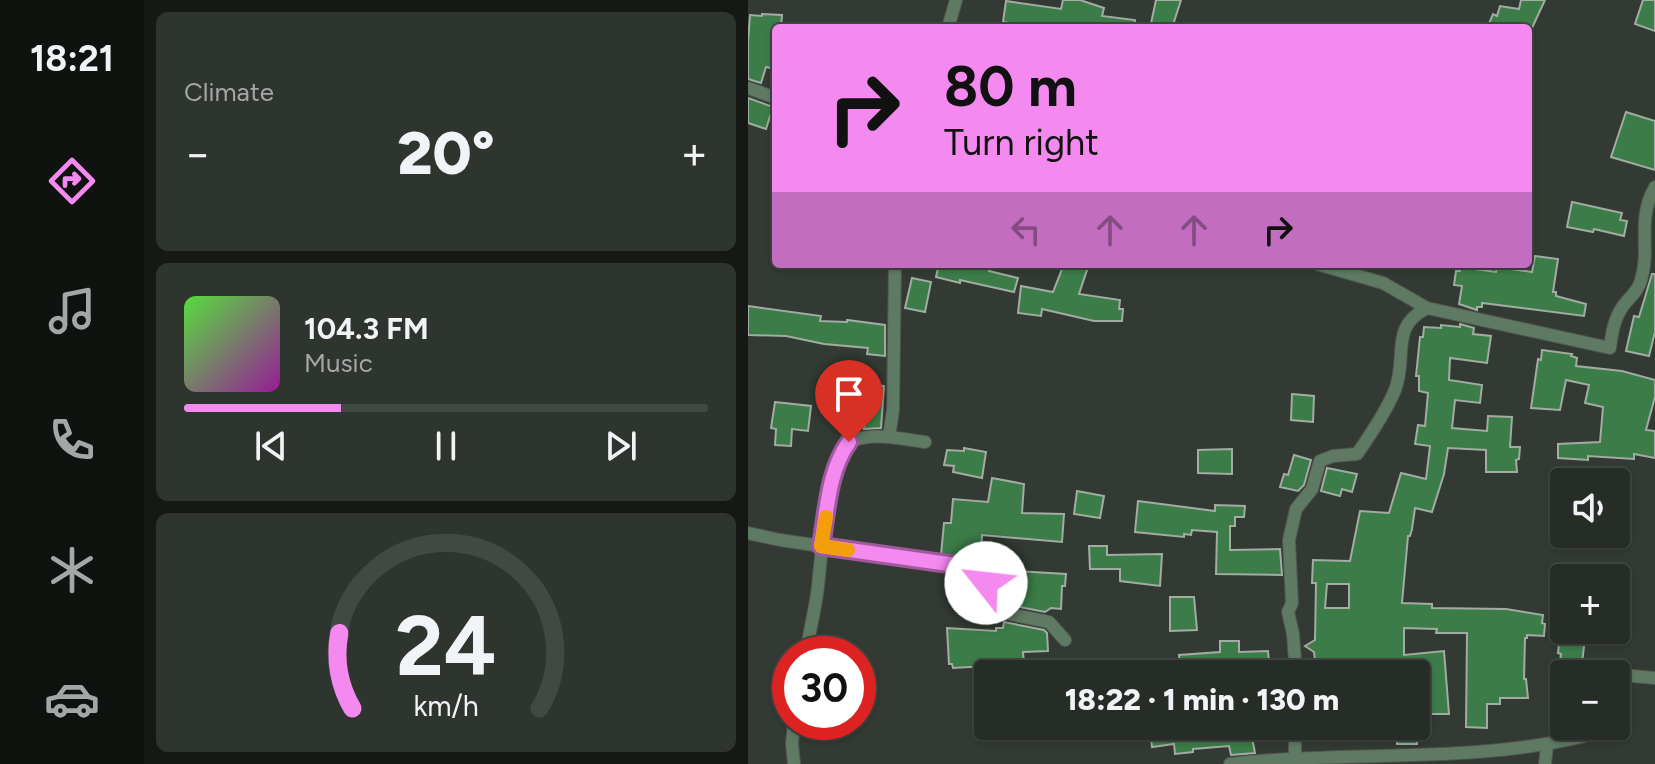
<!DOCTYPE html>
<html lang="en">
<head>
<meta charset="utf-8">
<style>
	body { margin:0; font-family:Figtree,sans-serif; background:#2e342e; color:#f1f3f6; height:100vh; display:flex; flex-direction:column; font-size:30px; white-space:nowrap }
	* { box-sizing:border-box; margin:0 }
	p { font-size:26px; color:#a4a7a7 }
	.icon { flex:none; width:44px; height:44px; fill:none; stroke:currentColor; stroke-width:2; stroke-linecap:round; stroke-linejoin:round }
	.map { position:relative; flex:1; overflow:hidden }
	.panel { display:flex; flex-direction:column; gap:12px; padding:12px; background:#151815; width:604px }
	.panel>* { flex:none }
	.top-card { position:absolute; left:24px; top:24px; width:760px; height:244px; border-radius:8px; box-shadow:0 2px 6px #0004,0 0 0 2px #424843; background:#f489f0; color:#111; overflow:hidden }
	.fabs { position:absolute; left:802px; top:468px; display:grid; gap:16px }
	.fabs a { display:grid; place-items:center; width:80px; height:80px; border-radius:8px; background:#262c26; box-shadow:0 2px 6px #0004,0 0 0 2px #424843; font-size:40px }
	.speed { position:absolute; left:24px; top:636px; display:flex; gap:16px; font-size:40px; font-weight:700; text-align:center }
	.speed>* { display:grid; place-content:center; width:104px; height:104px; border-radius:50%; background:#262c26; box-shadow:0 2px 6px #0004,0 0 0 2px #424843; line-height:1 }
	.speed .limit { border:12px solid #d22; background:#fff; color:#111 }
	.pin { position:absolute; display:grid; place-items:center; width:68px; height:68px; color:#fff; margin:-82px -34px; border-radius:50% 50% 50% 0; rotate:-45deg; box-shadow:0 0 8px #0007 }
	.pin .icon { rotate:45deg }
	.me { position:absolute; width:88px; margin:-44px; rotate:299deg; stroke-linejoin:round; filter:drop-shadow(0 0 6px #0008) }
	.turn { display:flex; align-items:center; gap:28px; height:168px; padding:0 40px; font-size:36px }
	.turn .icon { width:104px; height:104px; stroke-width:2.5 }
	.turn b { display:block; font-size:56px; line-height:68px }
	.lanes { display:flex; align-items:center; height:76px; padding:0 40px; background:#0003; justify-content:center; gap:40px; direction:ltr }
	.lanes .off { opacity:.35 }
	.big { font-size:60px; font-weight:800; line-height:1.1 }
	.panel .widget { flex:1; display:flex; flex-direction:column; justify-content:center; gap:12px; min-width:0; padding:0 28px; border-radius:12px; background:#2e342e }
	.panel .dial { align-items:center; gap:0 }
	.dial svg { height:208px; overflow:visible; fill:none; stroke:#424843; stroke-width:7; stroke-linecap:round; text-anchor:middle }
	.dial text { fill:#f1f3f6; stroke:none }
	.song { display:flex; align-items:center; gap:24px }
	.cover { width:96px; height:96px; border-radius:12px; background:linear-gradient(135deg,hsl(110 70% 55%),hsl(300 70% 35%)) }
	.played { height:8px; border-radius:4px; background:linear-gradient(90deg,#f489f0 30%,#424843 30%) }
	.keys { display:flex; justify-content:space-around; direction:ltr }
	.heat { display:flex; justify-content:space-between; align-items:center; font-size:44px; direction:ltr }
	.trip { position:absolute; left:226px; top:660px; width:456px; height:80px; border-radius:8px; background:#262c26; box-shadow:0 2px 6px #0004,0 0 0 2px #424843; font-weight:800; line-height:80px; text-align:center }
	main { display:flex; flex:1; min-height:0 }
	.dock { display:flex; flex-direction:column; width:144px; justify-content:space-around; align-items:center; background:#0f120f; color:#a4a7a7 }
	.dock .icon { width:56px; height:56px }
	.dock .on { color:#f489f0 }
	.dock b { font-size:36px; color:#f1f3f6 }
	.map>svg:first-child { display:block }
	.building { fill:#3b7c48; stroke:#a2aca3; stroke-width:2; fill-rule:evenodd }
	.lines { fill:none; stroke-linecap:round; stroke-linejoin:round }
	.minor-casing { stroke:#4f564f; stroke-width:14 }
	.minor { stroke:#5f7a62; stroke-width:12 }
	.route-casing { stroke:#9f599c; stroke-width:20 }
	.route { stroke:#f489f0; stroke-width:14 }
	.slow { stroke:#f59e0b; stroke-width:14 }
</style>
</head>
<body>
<main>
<nav class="dock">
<b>18:21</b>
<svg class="icon on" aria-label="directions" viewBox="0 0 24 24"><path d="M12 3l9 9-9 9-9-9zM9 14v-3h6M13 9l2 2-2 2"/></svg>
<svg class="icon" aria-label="music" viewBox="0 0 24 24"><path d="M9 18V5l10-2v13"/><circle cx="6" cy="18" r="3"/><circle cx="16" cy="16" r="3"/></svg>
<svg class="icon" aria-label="phone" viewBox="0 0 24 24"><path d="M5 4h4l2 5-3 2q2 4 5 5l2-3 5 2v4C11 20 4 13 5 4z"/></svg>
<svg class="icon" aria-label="climate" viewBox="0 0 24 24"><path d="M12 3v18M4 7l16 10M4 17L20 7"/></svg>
<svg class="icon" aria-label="car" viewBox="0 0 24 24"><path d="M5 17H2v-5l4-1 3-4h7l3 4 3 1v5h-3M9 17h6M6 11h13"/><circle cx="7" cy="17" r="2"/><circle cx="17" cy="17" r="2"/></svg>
</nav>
<section class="panel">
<div class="widget"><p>Climate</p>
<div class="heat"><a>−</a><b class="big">20°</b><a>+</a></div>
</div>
<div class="widget">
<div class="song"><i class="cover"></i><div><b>104.3 FM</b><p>Music</p></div></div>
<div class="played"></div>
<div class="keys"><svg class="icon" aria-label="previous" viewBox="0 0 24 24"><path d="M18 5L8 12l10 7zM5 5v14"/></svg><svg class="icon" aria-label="pause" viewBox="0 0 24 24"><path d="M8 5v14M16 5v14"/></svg><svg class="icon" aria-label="next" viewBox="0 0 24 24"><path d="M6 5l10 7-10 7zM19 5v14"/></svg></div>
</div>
<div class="widget dial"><svg viewBox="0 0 100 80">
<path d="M14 69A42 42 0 1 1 86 69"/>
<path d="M14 69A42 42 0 0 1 9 40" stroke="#f489f0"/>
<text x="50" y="56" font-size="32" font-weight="700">24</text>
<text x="50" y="72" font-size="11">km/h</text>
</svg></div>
</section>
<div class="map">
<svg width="907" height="764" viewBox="0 0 907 764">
	<rect width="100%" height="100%" fill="#323a33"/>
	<g class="building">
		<path d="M315 0H332L356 8 354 16 387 20 386 28H294L255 22 258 1 313 9Z"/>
		<path d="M408 0H433L424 28H402Z"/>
		<path d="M773 0H797L784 28H739L745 14 749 16 752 6 771 9Z"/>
		<path d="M895 0H907V31L887 24Z"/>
		<path d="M14 14 34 15 33 28H28V69L18 67 13 83 0 79V42L2 15 14 16Z"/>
		<path d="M0 98 25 107 18 129 0 123Z"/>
		<path d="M878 112 907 121V170L863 157Z"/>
		<path d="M824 202 874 213 872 220 879 221 876 236 846 229 845 232 819 227Z"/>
		<path d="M787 256 810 259 805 292H808V296L838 304 836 316 734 303V307H729V310L711 304 714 286 706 285 708 271H712V267L748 272 749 267 784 272Z"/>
		<path d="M191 264H234L242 266 241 271 270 278 266 292 212 280V283L188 277Z"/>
		<path d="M316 264H341L331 294 372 300 371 309H375L374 321H346L294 309 293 316 270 313 273 286 305 292Z"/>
		<path d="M904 274H907V332L901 356 878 351 886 316 891 317Z"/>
		<path d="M164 278 183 282 177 312 157 308Z"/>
		<path d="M0 306 73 316 72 321 99 322V320L137 325V356L119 354 120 348 76 344 38 336 0 335Z"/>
		<path d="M712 324 726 328 725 334 743 336 739 363 702 358 701 380 734 385 732 403 707 400 704 428 739 431 740 416 764 417 762 447H772L771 459 768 460 769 472H738V450L700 448 696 474 684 512 667 508 664 529 662 536H660L654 603 684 604V608L758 609 795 615 794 623 797 624 796 636 779 635V638H777L776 679H778L780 698H752V704H739V728L718 727 719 633H688L689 629 656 628V655L696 651 701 714H668V674H642V667L622 668 621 674H606V670H568L566 652 557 646 567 640 568 583H564L565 560 602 561 612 511 641 513 653 473 678 479 682 446 667 444 670 425 677 426 680 393 671 391V376H668L672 337H675L676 327 693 328V325L712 327ZM579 584H601V608H577Z"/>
		<path d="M794 350 824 354 823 356 829 358 828 366 874 371 907 380V397L898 430 907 431V458L886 454V459L840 456V460L810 458V444L852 442 855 407 837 403 841 385 818 380 812 410 783 408 790 359 793 360Z"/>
		<path d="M123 384 136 386 133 428 116 429Z"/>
		<path d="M544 394 566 396 565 422 543 420Z"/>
		<path d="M27 402 63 406 60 431 44 429 43 446 27 445 28 429 23 428Z"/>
		<path d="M216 448 238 452 234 478 205 472 206 466 196 465 199 450 216 451Z"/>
		<path d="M484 449V474L450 473V450Z"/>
		<path d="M546 455 563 460 556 485 550 491 532 487 536 474 540 475Z"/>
		<path d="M579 468 609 474 604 492 594 489 592 496 573 491Z"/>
		<path d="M244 478 276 484 274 513 316 514 314 542 234 535 233 560 193 555 196 523H203L205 499 240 502Z"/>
		<path d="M329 491 356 496 352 518 326 514Z"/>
		<path d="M390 501 467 511V505L497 506 496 517H487V526H482V550L532 549 534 575 468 574 469 532 444 530 443 535 436 534V537L387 532Z"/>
		<path d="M341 546H359V555L414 554 412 586 372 581V569H342Z"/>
		<path d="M249 570 318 574 317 586H314L313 609 303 608 297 612 257 604V590H250Z"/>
		<path d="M422 597H446L449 630 422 631Z"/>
		<path d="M256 622 296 630 299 633 300 651 275 652 276 664 205 668 204 664H201L199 628 248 631V628H255Z"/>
		<path d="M812 635 837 638 834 663 812 661 813 654 810 653Z"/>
		<path d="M472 641H491V652L520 651 522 674 463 671 462 674H433L431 655 472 652Z"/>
		<path d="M428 726H502L507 753 483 755 481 746 445 749V752L427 754 426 744 404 747 402 729Z"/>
		<rect x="649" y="726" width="20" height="18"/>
	</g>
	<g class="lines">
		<g class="minor-casing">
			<g id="minor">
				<path d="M200 28 208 0"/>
				<path d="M0 88 28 98"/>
				<path d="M569 264 635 283 679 308"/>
				<path d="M141 437 145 410 147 264"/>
				<path d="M0 533 32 540 228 569C244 580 236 601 252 612L301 622 317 640"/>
				<path d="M58 654C61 634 66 614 69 594 73 566 79 453 104 441 126 432 155 439 177 442"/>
				<path d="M548 674 545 634 540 612 544 603 541 540 548 509 564 489 572 461 585 456 609 454C623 434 638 412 647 390 660 356 641 327 679 308L862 348C864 332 866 319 875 306 881 298 891 290 893 280 903 248 888 220 907 187"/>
				<path d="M862 674 907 678"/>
				<path d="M46 764 44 744 46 722"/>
				<path d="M482 764C600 750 721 764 837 736L841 726"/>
				<path d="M547 764V726"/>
				<path d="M797 764 799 746"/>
			</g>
		</g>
		<use href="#minor" class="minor"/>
	</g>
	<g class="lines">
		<g class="route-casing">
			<path id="route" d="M101 442C80 471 79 512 73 546L215 566 234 574 238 583"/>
		</g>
		<use href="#route" class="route"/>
		<path class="slow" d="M78 517 73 546 100 550"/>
	</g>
</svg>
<div class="fabs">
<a><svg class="icon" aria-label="sound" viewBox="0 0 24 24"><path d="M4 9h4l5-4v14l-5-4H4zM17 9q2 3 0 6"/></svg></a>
<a>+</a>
<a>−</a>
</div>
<div class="speed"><div class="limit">30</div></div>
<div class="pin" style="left:101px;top:442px;background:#d93025"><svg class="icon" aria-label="arrive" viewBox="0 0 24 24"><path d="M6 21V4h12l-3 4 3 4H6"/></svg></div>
<svg class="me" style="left:238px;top:583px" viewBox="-20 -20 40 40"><circle r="19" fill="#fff"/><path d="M0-13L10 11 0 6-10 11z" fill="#f489f0"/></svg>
<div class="trip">18:22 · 1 min · 130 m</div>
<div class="top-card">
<div class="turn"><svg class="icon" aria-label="right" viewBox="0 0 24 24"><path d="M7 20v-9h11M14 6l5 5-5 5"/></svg><div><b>80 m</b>Turn right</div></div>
<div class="lanes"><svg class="icon off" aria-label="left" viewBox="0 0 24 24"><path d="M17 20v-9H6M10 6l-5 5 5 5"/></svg><svg class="icon off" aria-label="ahead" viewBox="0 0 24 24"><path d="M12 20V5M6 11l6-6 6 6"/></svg><svg class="icon off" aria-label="ahead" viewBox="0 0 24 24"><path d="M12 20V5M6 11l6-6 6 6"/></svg><svg class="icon" aria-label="right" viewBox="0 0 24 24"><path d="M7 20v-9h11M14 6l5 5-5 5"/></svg></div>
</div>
</div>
</main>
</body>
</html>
